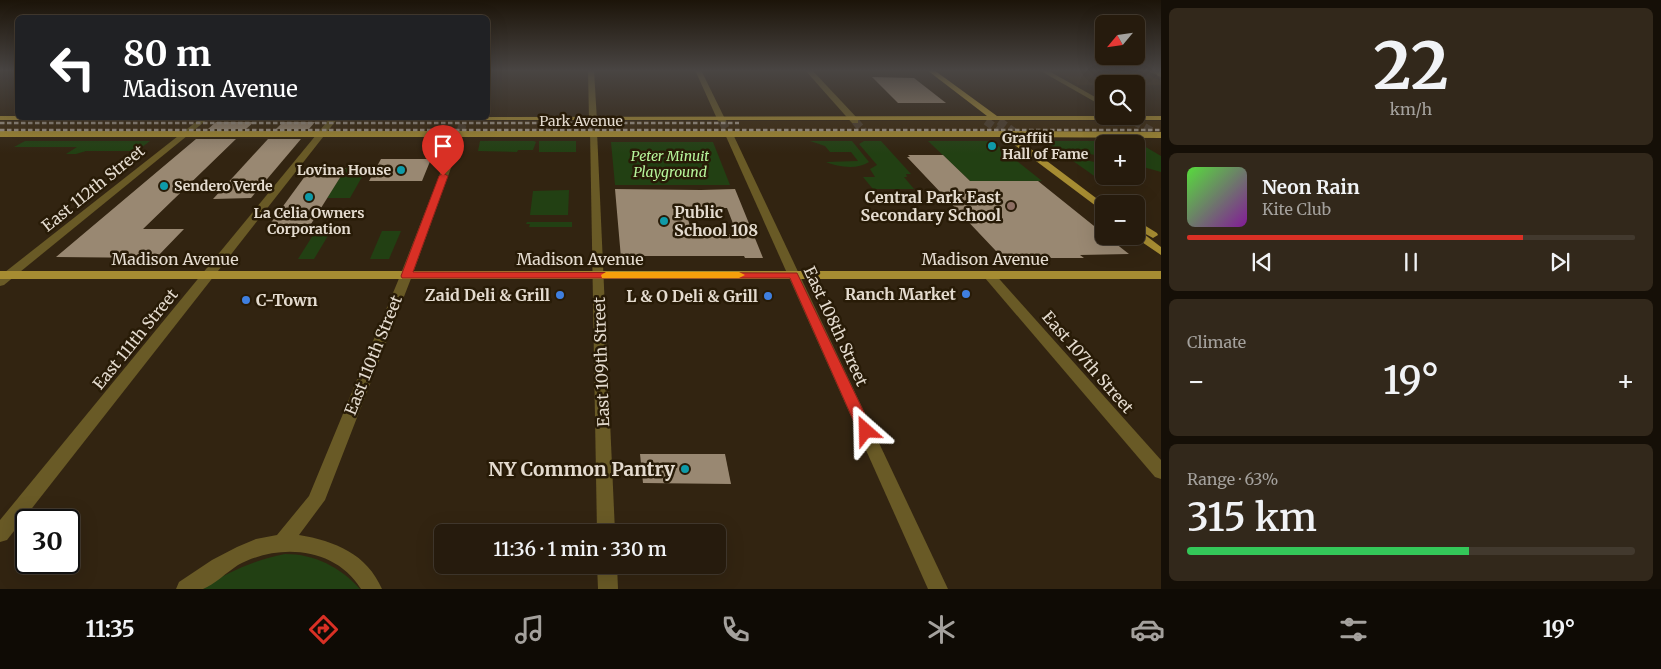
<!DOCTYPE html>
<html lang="en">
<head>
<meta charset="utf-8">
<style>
	body { margin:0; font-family:Merriweather,serif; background:#32281b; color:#f1f3f6; height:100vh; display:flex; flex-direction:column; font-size:19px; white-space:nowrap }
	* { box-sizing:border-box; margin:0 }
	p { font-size:16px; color:#a4a19d }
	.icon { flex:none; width:28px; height:28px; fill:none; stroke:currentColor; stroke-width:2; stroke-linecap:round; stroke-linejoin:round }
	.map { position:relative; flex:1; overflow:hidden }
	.side { display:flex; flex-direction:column; gap:8px; padding:8px; background:#150f07; width:500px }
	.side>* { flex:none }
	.guide { position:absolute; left:15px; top:15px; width:475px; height:105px; border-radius:8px; box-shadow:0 5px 20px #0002,0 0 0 1px #42392e; background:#202124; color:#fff; overflow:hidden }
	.needle { width:32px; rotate:241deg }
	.tools { position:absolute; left:1095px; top:15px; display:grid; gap:10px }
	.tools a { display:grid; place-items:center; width:50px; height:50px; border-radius:8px; background:#261b0d; box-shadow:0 5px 20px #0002,0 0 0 1px #42392e; font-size:25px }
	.speed { position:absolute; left:15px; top:509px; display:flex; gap:10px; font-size:25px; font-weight:700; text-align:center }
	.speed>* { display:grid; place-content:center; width:65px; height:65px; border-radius:50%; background:#261b0d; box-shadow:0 5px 20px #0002,0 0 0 1px #42392e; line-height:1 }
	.speed .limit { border:2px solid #111; border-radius:8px; background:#fff; color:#111 }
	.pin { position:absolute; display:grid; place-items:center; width:42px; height:42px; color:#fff; margin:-51px -21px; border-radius:50% 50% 50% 0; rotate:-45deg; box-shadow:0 0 5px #0007 }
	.pin .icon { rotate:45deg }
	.me { position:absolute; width:55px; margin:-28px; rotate:335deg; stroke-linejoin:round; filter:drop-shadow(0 0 4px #0008) }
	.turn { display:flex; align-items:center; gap:18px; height:105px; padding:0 25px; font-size:22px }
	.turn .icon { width:65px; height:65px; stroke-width:2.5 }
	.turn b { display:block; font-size:35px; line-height:42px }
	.big { font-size:38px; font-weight:600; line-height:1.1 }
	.side .card { flex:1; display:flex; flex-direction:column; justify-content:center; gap:8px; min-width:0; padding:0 18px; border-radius:8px; background:#32281b }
	.side .dial { align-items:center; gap:0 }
	.dial b { font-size:65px; line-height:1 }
	.song { display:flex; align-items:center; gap:15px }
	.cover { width:60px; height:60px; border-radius:8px; background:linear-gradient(135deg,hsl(110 70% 55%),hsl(290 70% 35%)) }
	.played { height:5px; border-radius:2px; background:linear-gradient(90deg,#d93025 75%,#42392e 75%) }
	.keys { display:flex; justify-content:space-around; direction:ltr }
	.heat { display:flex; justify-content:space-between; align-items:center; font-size:28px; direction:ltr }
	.charge { height:8px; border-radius:4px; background:linear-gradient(90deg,#34c759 63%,#42392e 0) }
	.trip { position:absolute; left:434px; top:524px; width:292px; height:50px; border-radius:8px; background:#261b0d; box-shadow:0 5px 20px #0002,0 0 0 1px #42392e; font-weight:600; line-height:50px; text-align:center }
	.dock { display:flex; height:80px; justify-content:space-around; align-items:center; background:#0f0b05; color:#a4a19d }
	.dock .icon { width:35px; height:35px }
	.dock .on { color:#d93025 }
	.dock b { font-size:22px; color:#f1f3f6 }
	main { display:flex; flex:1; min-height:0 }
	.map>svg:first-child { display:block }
	.built { fill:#3c2a0f }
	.green { fill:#224013 }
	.building { fill:#998872; fill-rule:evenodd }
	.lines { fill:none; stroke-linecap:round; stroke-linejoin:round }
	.minor-tunnel { stroke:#4d3f2e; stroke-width:8; stroke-dasharray:8 4; stroke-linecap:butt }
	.major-tunnel { stroke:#4d3f2e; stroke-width:8; stroke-dasharray:8 4; stroke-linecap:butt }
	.minor { fill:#695a26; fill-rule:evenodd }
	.major { fill:#a68c32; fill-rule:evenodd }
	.rail { stroke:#a4998a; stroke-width:2.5; stroke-dasharray:4.5 2.5; stroke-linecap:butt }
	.route { fill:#d93025; stroke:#8d1f18 }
	.slow { fill:#f59e0b }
	.culture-dot { fill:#0f9aa8; stroke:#281b07; stroke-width:2 }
	.education-dot { fill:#8d6e63; stroke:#281b07; stroke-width:2 }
	.shop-dot { fill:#3f7fe0; stroke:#281b07; stroke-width:2 }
	.labels { text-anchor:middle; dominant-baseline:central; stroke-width:5; stroke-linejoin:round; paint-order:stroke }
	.far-street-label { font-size:14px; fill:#e4dbcf; stroke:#281b07 }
	.far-poi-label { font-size:14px; font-weight:bold; fill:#e4dbcf; stroke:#281b07; text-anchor:start }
	.far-park-label { font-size:14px; font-style:italic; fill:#b6f59b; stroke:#281b07 }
	.street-label { font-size:16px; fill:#e4dbcf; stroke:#281b07 }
	.poi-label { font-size:16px; font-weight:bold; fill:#e4dbcf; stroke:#281b07; text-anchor:end }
	.near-poi-label { font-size:19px; font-weight:bold; fill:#e4dbcf; stroke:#281b07; text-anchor:end }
</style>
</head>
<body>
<main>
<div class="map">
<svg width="1161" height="589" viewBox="0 0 1161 589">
	<rect width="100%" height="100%" fill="#322411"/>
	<g class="built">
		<path d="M1053 70H1137L1161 81V85H1079Z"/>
		<rect x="0" y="121" width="1161" height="11"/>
	</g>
	<g class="green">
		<path d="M25 141H150L137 151H86L76 154H66L77 147H14Z"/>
		<path d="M480 141H534L536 142 533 150H518L517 152 478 151Z"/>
		<rect x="539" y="141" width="37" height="11"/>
		<path d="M810 141H852L869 162C857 170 838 167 826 162L858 161 851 152H830L825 146Z"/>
		<path d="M864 141H881L911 174H906L907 177H904L914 189H873L863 177H875L870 169 877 165 859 144Z"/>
		<path d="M928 141H992L1042 181H970Z"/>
		<path d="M1052 141H1131L1139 143 1161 156V172L1136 165V144H1104V157L1081 152 1076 158 1104 164V167L1099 171 1104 174V176L1122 178 1129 176 1133 178H1125L1130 183 1100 180 1049 144Z"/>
		<path d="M611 142H713L730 185H615Z"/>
		<path d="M346 168H367L350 198H327Z"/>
		<path d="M569 190 568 215H530L533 191Z"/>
		<path d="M527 222H572V227H529L530 224H526Z"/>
		<path d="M320 224H335L314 259H298Z"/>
		<path d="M382 231H401L389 259H370Z"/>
		<path d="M285 554C315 554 340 567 360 589H200C228 573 253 560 285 554Z"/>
	</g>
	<g class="building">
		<path d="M872 77 914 78 946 103H898Z"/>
		<path d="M216 122H254L246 129H208Z"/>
		<path d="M283 122H315L309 129H276Z"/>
		<path d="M196 139H236L143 229H184L156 258 56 257Z"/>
		<path d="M268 139H301L251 198 213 199Z"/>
		<path d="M908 155H943L970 181H1038L1104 234V236H1106L1129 254 1080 255 1084 258H1051L1048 255H1003L1000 251H996L907 157H910Z"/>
		<path d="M381 159H431L422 181H369Z"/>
		<path d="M311 168H346L311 224H270Z"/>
		<path d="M615 189 701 190 735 189 763 258H745L744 256H639V258H621ZM685 208H727L737 234H692Z"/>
		<path d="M640 454H725L731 484 643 483Z"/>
	</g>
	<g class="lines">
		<g class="minor-tunnel">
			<path d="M593 121V131"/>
			<path d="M722 121 728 132"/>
			<path d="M855 121 866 134"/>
			<path d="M1134 121 1153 132"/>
			<path d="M460 132 464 121"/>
		</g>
		<g class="major-tunnel">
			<path d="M986 121 1001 132"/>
			<path d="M999 121 1014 132"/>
		</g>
		<g class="minor">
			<path d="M588 70H594L597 121 593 123 589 121Z"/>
			<path d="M695 70H701L726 121 725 123 718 121Z"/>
			<path d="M805 70H812L858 119V123H852Z"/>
			<path d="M1039 70H1047L1104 102V107Z"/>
			<path d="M1147 70 1161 72V77L1148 71Z"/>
			<path d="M201 118H209L4 285 0 286V276Z"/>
			<path d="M330 118H338L7 540 0 542V520Z"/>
			<path d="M590 129 597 131 615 532H597Z"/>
			<path d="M457 130 464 132 412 276 325 500 299 535C335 541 367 554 382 589H361C335 547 279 543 238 565 227 572 214 585 203 589 196 589 184 589 176 589L179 582 212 560 237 547 256 539 277 535 309 496 400 276Z"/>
			<path d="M725 130 732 132 948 589H928L724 132Z"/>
			<path d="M989 271 993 272 1161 460V479L1155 477 985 278 983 275Z"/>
			<path d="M597 565H617L618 589H598Z"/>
		</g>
		<g class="major">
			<path d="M927 70H934L997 116H1161V120H0V116H18V118L987 116Z"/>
			<path d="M0 131H1005L1161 132V138L1015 137 1104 204V212L1004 137H0Z"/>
			<path d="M1136 220 1157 233 1158 235 1153 238 1140 231 1161 247V255L1133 236H1136V230L1140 231 1136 228Z"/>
			<rect x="0" y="271" width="1161" height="8"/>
		</g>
		<g class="rail">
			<path d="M0 123H739"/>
			<path d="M0 130H1161"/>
		</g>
	</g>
	<linearGradient id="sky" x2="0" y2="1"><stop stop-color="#1c1409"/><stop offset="0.46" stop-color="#494543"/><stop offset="1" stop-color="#494543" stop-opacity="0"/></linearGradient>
	<rect width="1161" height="153" fill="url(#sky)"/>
	<path class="route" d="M443 173 448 176 413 272 797 273 873 431 871 435 866 437 860 435 858 431 790 278H402L401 276 439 176Z"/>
	<path class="slow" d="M606 272H739L745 275 739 278H602L601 275Z"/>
	<g class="culture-dot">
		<circle cx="992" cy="146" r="5"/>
		<circle cx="401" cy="170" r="5"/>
		<circle cx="164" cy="186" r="5"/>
		<circle cx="309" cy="197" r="5"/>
		<circle cx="664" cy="221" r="5"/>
		<circle cx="685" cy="469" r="5"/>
	</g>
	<circle class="education-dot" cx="1011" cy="206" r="5"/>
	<g class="shop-dot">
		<circle cx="966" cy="294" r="5"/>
		<circle cx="560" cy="295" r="5"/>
		<circle cx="768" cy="296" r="5"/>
		<circle cx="246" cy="300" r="5"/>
	</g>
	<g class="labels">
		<g class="far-street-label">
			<text x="581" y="121">Park Avenue</text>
		</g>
		<g class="far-poi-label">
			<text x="1002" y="138">Graffiti<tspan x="1002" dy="16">Hall of Fame</tspan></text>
			<text x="391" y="170" text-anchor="end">Lovina House</text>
			<text x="174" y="186">Sendero Verde</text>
			<text x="309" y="213" text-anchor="middle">La Celia Owners<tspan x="309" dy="16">Corporation</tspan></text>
		</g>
		<g class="far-park-label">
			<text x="670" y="156">Peter Minuit<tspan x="670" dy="16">Playground</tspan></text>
		</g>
		<g class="street-label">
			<text transform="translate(93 188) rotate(-39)">East 112th Street</text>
			<text x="175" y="259">Madison Avenue</text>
			<text x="580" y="259">Madison Avenue</text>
			<text x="985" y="259">Madison Avenue</text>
			<text transform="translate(836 326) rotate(65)">East 108th Street</text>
			<text transform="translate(135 339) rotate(-51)">East 111th Street</text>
			<text transform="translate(373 355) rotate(-68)">East 110th Street</text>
			<text transform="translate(601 362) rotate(-92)">East 109th Street</text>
			<text transform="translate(1088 362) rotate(49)">East 107th Street</text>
		</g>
		<g class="poi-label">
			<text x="1001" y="197">Central Park East<tspan x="1001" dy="18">Secondary School</tspan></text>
			<text x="674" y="212" text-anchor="start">Public<tspan x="674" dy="18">School 108</tspan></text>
			<text x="956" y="294">Ranch Market</text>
			<text x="550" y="295">Zaid Deli &amp; Grill</text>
			<text x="758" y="296">L &amp; O Deli &amp; Grill</text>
			<text x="256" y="300" text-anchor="start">C-Town</text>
		</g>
		<g class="near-poi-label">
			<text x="675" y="469">NY Common Pantry</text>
		</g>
	</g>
</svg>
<div class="tools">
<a><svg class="needle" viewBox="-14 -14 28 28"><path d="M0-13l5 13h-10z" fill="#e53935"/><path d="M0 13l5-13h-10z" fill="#a4a19d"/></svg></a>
<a><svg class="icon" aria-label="search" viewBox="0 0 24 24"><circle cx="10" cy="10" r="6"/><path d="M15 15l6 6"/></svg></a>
<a>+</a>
<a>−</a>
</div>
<div class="speed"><div class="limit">30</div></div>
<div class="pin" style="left:443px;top:176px;background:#d93025"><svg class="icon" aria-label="arrive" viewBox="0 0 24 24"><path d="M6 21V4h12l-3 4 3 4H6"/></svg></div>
<svg class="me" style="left:866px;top:431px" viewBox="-20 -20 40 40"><path d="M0-17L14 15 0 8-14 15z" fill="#d93025" stroke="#fff" stroke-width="4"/></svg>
<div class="trip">11:36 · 1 min · 330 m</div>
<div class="guide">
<div class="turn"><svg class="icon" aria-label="left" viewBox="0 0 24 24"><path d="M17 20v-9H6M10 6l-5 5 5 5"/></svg><div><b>80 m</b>Madison Avenue</div></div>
</div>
</div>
<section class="side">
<div class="card dial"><b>22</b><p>km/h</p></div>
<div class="card">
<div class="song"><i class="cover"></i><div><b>Neon Rain</b><p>Kite Club</p></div></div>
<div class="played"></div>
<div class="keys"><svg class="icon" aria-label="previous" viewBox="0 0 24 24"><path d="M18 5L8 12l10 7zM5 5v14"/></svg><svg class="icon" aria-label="pause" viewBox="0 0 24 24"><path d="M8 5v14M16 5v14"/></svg><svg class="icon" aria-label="next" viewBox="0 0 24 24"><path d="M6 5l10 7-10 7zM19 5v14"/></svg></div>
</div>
<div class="card"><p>Climate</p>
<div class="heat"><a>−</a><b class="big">19°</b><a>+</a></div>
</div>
<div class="card"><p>Range · 63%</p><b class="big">315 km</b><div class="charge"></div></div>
</section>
</main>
<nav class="dock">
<b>11:35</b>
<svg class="icon on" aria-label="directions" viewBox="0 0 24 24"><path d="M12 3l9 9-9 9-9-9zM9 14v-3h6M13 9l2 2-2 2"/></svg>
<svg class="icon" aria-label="music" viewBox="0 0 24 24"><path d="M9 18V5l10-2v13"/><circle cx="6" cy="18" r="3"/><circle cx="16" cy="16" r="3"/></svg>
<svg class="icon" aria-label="phone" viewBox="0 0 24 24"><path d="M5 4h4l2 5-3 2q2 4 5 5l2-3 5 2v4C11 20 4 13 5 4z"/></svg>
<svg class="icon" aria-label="climate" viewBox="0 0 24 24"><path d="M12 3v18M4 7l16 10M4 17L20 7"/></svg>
<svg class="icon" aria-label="car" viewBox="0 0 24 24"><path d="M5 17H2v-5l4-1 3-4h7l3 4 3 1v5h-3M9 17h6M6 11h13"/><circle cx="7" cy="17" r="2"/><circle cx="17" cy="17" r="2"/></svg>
<svg class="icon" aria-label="filters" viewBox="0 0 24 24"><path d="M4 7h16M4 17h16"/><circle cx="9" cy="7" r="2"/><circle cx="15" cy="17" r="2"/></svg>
<b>19°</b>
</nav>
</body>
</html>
